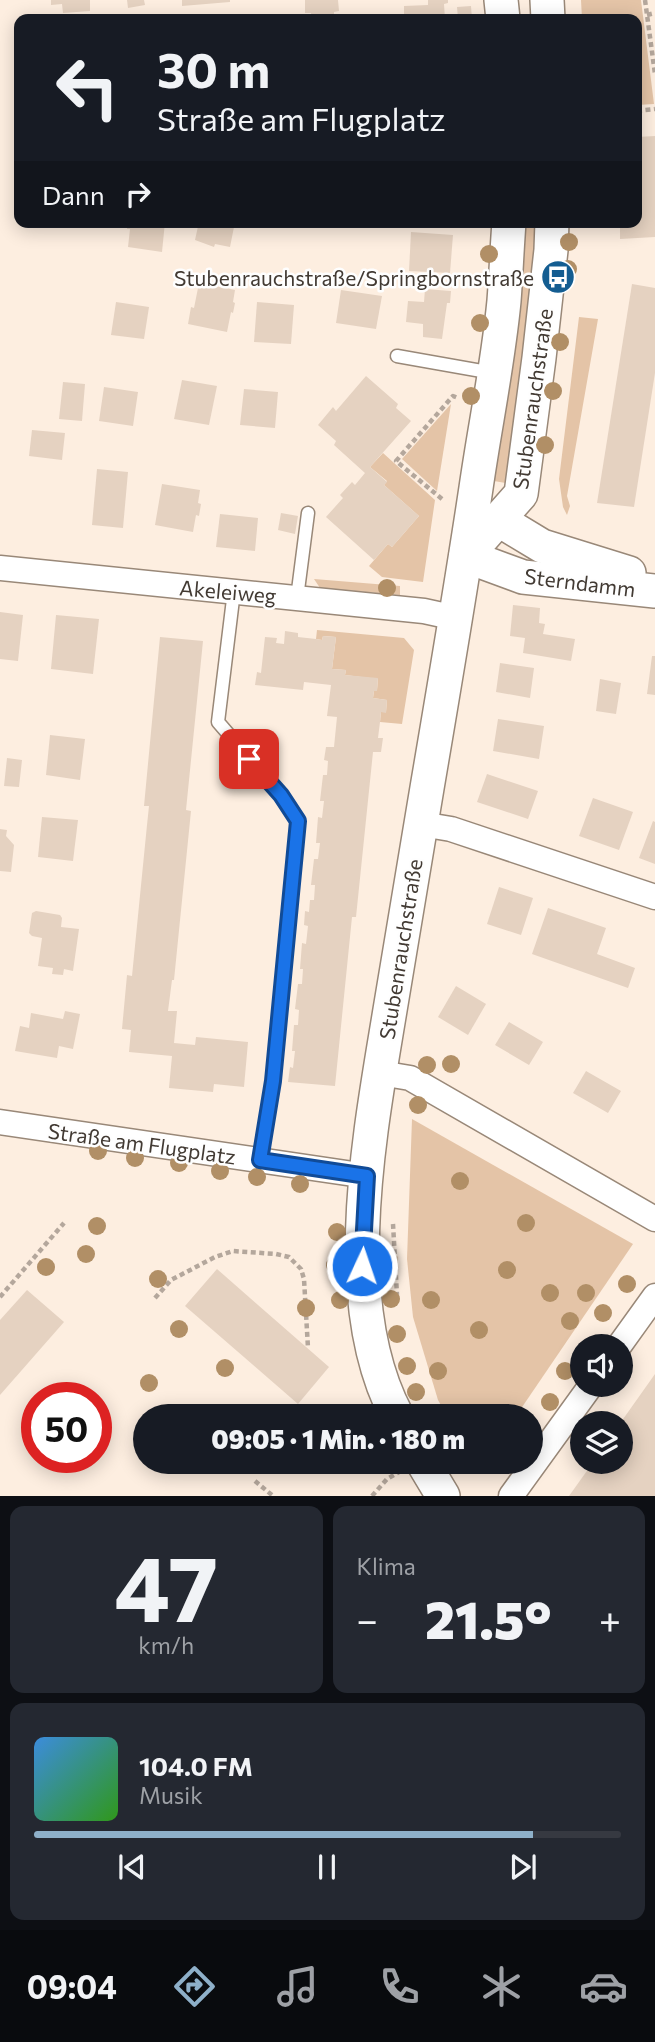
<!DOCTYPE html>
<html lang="de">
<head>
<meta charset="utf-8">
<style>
	body { margin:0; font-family:Commissioner,sans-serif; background:#242831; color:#f1f3f6; height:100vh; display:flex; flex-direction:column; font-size:26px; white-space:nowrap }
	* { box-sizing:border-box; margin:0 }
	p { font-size:23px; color:#9ea1a6 }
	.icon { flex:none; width:38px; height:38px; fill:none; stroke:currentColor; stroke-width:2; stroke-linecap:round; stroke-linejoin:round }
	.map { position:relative; height:1496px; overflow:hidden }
	.side { display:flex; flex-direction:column; gap:10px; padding:10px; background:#0d0f14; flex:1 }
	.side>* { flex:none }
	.top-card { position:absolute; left:14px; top:14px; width:628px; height:214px; border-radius:14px; box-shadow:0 4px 18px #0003; background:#171b24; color:#f1f3f6; overflow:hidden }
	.fabs { position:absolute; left:570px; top:1334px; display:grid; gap:14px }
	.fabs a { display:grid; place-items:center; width:63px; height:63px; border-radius:50%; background:#171b24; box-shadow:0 4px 18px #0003; font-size:35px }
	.speed { position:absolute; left:21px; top:1382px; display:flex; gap:14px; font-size:35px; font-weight:700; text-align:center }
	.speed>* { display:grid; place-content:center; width:91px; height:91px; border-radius:50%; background:#171b24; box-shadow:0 4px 18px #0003; line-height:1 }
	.speed .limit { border:10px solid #d22; background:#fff; color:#111 }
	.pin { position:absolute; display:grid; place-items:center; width:60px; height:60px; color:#fff; margin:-30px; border-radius:14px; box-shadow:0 4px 10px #0006 }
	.me { position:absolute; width:77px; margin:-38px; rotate:3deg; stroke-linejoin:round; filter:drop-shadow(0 0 5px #0008) }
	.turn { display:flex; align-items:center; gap:24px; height:147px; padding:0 28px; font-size:32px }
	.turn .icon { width:91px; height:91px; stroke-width:2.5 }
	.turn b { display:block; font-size:49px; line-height:60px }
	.then { display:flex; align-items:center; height:66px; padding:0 28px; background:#0003; gap:14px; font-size:26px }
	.big { font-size:52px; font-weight:800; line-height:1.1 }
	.side .card { flex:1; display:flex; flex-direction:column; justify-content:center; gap:10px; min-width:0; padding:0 24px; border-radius:14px; background:#242831 }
	.side .dial { align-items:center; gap:0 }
	.dial b { font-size:91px; line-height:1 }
	.song { display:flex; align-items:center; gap:21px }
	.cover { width:84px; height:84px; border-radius:10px; background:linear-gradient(135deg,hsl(210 70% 55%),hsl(110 70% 35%)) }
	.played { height:7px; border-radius:4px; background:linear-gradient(90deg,#8eb0c9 85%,#363941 85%) }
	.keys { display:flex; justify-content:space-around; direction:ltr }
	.heat { display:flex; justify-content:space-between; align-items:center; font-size:38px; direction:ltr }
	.side .tiles { flex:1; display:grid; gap:10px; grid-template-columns:1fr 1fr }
	.card:last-child { grid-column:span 2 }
	.trip { position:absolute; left:133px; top:1404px; width:410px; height:70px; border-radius:35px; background:#171b24; box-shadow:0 4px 18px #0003; font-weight:800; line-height:70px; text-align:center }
	.tab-bar { display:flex; height:112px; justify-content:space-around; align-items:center; background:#090b0e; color:#9ea1a6 }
	.tab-bar .icon { width:49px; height:49px }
	.tab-bar .selected { color:#8eb0c9 }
	.tab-bar b { font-size:32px; color:#f1f3f6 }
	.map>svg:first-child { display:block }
	.green { fill:#e4c4a7 }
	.building { fill:#e5d2c1 }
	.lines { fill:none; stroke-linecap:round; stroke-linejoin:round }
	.lane-casing { stroke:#998878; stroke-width:15 }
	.street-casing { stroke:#998878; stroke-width:27 }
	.secondary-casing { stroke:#998878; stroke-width:36 }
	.path { stroke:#b4a79c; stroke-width:4.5; stroke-dasharray:5 3.5; stroke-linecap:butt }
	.lane { stroke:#fff; stroke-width:12 }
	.street { stroke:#fff; stroke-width:24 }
	.secondary { stroke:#fff; stroke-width:33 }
	.tree { fill:#b18f66 }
	.route-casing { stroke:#114b97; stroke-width:18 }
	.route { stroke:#1a73e8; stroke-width:12 }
	.labels { text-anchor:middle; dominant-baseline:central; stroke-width:5; stroke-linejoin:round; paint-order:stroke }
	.poi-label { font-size:21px; fill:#423a33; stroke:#fefefe; text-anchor:end }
	.street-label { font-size:21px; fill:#423a33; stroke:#fefefe }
</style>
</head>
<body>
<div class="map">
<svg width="655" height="1496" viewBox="0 0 655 1496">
	<rect width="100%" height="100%" fill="#fdeee0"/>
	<g class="green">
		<path d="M581 0H641L654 104 637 105V19H582Z"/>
		<path d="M524 222H540L512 484 494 481 521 310Z"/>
		<path d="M579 317 598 319 567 496 570 506 567 515 563 507 559 479Z"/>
		<path d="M451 404 437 491 402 459Z"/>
		<path d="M383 453 435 500 423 582 382 577 369 566 388 544 392 547 419 516 384 485 387 481 370 467Z"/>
		<path d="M314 579 400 586V595L320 588Z"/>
		<path d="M317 630 404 638 414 650 402 724 380 722 381 712H386L387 700 373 698 374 691 377 690 378 679 345 675 346 670 332 669 336 637 323 636 322 640 316 639Z"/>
		<path d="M412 1119 633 1244 516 1416H447L438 1400 413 1317 407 1259Z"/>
	</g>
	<g class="building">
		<path d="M51 0H90V11L63 13 62 4 51 5Z"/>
		<path d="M127 0H144L145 5 128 8Z"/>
		<path d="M182 0H230V2L182 6Z"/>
		<path d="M305 0H338L339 11 334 12V19H312L311 13H305Z"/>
		<path d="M428 0H448V3L444 4 445 19H404V6L428 5Z"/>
		<path d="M471 6 472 19H458L457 7Z"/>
		<path d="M655 136V237L620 239V222H637V137Z"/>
		<path d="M128 222H165L162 252 128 247 130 229H127Z"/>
		<path d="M199 222H235L230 247 215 244 214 247 195 240Z"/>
		<path d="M411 232 453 235 450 273 409 271Z"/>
		<path d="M199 283 235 290 233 302 235 303 233 313 231 312 227 332 188 324 191 307 194 308Z"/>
		<path d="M632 284 655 288V373L634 507 597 503Z"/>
		<path d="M425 289 451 291 450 303H447L442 339 423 337V324L406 322 408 301 424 302Z"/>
		<path d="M341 290 382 296 376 329 336 323Z"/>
		<path d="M116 302 149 307 144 339 111 335Z"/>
		<path d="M257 302 294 305 291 344 254 342Z"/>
		<path d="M366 376 398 404 396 408 411 421 370 467 387 482 384 485 419 516 392 547 388 544 374 560 326 517 343 498 340 495 352 482 355 485 365 473 334 445 336 441 318 425 333 407 336 411Z"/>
		<path d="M182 380 217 386 209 425 174 419Z"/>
		<path d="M63 382 85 384 82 421 59 419Z"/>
		<path d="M104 387 138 392 133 426 99 421Z"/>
		<path d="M244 389 278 392 275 428 240 425Z"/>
		<path d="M32 430 65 433 62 460 29 456Z"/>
		<path d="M97 469 128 472 123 528 92 525Z"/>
		<path d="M162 484 200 490 198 503 201 504 199 516 196 515 193 532 155 525Z"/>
		<path d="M281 513 298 516 295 534 278 530Z"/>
		<path d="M220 514 258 518 255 551 216 547Z"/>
		<path d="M513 605 540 608 539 623 545 624 543 634 575 639 571 661 523 653 525 638 510 636Z"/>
		<path d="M0 612 23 615 18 661 0 659Z"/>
		<path d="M56 615 99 619 93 674 51 669Z"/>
		<path d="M285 631 298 633V637L316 639 322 640 323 636 336 637 332 669 346 670 345 675 378 678 377 691H374L373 698 387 700 386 713 381 712 380 722 378 738H383L381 752H373L356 917H352L335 1086 288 1082 290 1067 293 1068 295 1051H292L294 1025H298L299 1010 295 1009 298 984H302L303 969H300L302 943 306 944 308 926 304 925 305 911 309 912 310 900H314L315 885H311L314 859H318L320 843H316L318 817 322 818 324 801H320L323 775H327L328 761 324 760 326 747H334L337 717 327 716 331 685 304 682 303 690 255 685 257 672 261 673 265 637 277 638 276 643 284 644Z"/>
		<path d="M160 637 203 641 186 810 191 811 174 980H172L168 1011H177L174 1043 195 1045 196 1037 248 1042 244 1087 214 1084 213 1092 169 1088 172 1056 129 1052 131 1030 122 1029 127 975 132 976 147 825 149 806H144Z"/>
		<path d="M652 656H655V695L647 694Z"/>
		<path d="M500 663 534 668 530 698 496 692Z"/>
		<path d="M600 679 621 683 616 714 596 711Z"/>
		<path d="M498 719 544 726 539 759 493 751Z"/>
		<path d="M50 735 85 739 80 780 46 775Z"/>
		<path d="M7 758 22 760 19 787 4 786Z"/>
		<path d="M487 774 538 791 528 819 477 802Z"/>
		<path d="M593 798 633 812 619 850 579 836Z"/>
		<path d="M42 817 78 820 73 861 38 857Z"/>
		<path d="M653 821 655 822V864L639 858Z"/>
		<path d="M0 829 7 830 6 836 14 845 11 872 0 871Z"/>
		<path d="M499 887 533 898 521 935 487 924Z"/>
		<path d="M548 908 606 928 597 954 635 968 628 988 532 954Z"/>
		<path d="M36 911 60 915 62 918 61 927 79 929 73 971 64 969 63 975 52 974 53 968 38 966 42 938 32 936 29 933 32 913Z"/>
		<path d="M456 986 486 1004 468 1035 438 1017Z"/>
		<path d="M65 1011 80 1014 73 1049 59 1046 57 1058 15 1051 20 1026 29 1028 31 1013 63 1019Z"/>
		<path d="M509 1022 543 1042 529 1065 495 1045Z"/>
		<path d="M586 1071 621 1091 608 1113 573 1093Z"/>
		<path d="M217 1269 329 1367 298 1404 185 1306Z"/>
		<path d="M27 1290 64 1322 0 1395V1320Z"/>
		<path d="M655 1374V1496H569L594 1461H621V1422Z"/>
	</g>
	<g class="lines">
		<g class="lane-casing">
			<g id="lane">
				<path d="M397 356 493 373"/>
				<path d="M234 591 218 722 281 795 298 821 273 1081 260 1160"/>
				<path d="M297 598 308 513"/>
			</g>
		</g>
		<g class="street-casing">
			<g id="street">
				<path d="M0 568 424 611 456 618"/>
				<path d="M421 824 451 829 655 897"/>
				<path d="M380 1073 410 1078 655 1219"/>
				<path d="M0 1122 367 1176"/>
				<path d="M619 1346 655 1296"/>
				<path d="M511 1496 592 1384"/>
			</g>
		</g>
		<g class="secondary-casing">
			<g id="secondary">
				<path d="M501 0 503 19"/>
				<path d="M547 0 548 19"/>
				<path d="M499 520 542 546 629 573"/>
				<path d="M466 556 521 494 539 358 551 250 552 222"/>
				<path d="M466 556 523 577 655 591"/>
				<path d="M397 1416C336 1302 370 1132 390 1010 402 936 415 862 427 788 444 688 461 588 476 488 485 425 498 364 504 301 506 275 507 248 509 222"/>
				<path d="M422 1461 443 1496"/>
			</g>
		</g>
		<g class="path">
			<path d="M645 0 655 74"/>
			<path d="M647 15 655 13"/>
			<path d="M637 111 655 109"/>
			<path d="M442 499 396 461 453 396 458 398"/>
			<path d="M393 1224 397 1295"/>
			<path d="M0 1297 64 1223"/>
			<path d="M155 1298 171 1280 215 1257 233 1251 276 1254 289 1257 301 1269 304 1279 308 1348"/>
			<path d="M255 1481 273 1496"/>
			<path d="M372 1496 387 1479 399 1472"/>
		</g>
		<use href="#lane" class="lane"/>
		<use href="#street" class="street"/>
		<use href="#secondary" class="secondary"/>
	</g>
	<g class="tree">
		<circle cx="569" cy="242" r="9"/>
		<circle cx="489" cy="254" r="9"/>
		<circle cx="568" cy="269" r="9"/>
		<circle cx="480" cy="323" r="9"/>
		<circle cx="560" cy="342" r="9"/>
		<circle cx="553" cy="391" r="9"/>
		<circle cx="471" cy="396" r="9"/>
		<circle cx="545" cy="445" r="9"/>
		<circle cx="387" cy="588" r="9"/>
		<circle cx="451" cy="1064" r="9"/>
		<circle cx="427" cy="1065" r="9"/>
		<circle cx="418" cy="1105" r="9"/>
		<circle cx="98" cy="1151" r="9"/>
		<circle cx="135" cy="1158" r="9"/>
		<circle cx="179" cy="1163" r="9"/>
		<circle cx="220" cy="1171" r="9"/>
		<circle cx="257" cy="1177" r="9"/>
		<circle cx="460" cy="1181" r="9"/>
		<circle cx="300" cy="1184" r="9"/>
		<circle cx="526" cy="1223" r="9"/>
		<circle cx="97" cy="1226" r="9"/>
		<circle cx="337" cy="1232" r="9"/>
		<circle cx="86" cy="1254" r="9"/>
		<circle cx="389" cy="1260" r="9"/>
		<circle cx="335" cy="1265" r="9"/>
		<circle cx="46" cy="1267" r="9"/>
		<circle cx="507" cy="1270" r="9"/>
		<circle cx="158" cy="1279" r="9"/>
		<circle cx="627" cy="1284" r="9"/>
		<circle cx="550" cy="1293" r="9"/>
		<circle cx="586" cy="1293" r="9"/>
		<circle cx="391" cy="1299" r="9"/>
		<circle cx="340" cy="1300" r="9"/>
		<circle cx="431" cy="1300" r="9"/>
		<circle cx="306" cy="1308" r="9"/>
		<circle cx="603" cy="1313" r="9"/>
		<circle cx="570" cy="1321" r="9"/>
		<circle cx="179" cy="1329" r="9"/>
		<circle cx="479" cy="1330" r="9"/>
		<circle cx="397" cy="1334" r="9"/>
		<circle cx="407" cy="1366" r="9"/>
		<circle cx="225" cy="1368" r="9"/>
		<circle cx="438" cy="1371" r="9"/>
		<circle cx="565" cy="1371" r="9"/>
		<circle cx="149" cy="1383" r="9"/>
		<circle cx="416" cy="1392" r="9"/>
		<circle cx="550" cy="1402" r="9"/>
	</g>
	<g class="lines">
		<g class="route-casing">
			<path id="route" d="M249 759 281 795 298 821 273 1081 260 1160 367 1176 362 1266"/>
		</g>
		<use href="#route" class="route"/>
	</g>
	<defs>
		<g id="bus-disc" transform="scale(1.75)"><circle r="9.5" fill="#145d91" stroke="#fefefe"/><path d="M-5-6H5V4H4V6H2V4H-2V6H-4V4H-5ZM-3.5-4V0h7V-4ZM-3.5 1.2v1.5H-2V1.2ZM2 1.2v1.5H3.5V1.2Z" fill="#fff"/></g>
	</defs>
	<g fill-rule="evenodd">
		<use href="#bus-disc" x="558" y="277"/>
	</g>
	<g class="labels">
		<g class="poi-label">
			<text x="534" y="277">Stubenrauchstraße/Springbornstraße</text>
		</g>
		<g class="street-label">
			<text transform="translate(532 399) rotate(-82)">Stubenrauchstraße</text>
			<text transform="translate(580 582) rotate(7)">Sterndamm</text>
			<text transform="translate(228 591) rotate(5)">Akeleiweg</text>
			<text transform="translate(400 949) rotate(-81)">Stubenrauchstraße</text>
			<text transform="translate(142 1143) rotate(8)">Straße am Flugplatz</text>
		</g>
	</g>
</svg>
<div class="fabs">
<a><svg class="icon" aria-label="sound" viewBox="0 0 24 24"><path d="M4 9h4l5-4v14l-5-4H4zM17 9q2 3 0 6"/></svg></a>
<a><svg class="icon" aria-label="layers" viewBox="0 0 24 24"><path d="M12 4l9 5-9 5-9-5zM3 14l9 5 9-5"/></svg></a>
</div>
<div class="speed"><div class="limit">50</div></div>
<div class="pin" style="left:249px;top:759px;background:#d93025"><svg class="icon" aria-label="arrive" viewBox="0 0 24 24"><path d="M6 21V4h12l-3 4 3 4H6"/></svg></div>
<svg class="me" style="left:362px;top:1266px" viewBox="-20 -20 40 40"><circle r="17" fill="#1a73e8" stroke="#fff" stroke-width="3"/><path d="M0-11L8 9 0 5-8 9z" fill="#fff"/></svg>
<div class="trip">09:05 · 1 Min. · 180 m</div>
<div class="top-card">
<div class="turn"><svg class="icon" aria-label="left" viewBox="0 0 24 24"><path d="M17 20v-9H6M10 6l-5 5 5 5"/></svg><div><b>30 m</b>Straße am Flugplatz</div></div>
<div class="then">Dann<svg class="icon" aria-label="right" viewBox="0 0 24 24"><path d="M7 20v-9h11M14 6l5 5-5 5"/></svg></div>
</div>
</div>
<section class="side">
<div class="tiles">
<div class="card dial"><b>47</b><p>km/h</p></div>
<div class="card"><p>Klima</p>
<div class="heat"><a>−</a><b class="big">21.5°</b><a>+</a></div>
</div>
<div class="card">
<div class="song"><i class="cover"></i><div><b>104.0 FM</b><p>Musik</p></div></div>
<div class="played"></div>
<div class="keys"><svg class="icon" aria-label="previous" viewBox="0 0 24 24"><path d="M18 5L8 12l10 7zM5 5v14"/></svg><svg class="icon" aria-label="pause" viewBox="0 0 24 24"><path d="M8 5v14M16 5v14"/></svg><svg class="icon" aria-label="next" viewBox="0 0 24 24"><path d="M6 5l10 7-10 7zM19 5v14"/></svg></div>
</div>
</div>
</section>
<nav class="tab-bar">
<b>09:04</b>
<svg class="icon selected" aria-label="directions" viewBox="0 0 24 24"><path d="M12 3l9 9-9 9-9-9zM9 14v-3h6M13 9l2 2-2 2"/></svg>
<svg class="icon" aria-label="music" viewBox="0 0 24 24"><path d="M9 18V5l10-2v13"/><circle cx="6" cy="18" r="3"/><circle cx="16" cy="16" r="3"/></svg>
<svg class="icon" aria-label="phone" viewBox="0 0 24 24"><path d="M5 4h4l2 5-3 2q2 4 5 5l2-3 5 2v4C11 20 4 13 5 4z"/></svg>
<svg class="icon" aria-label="climate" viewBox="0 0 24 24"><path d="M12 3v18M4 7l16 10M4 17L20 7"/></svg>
<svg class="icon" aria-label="car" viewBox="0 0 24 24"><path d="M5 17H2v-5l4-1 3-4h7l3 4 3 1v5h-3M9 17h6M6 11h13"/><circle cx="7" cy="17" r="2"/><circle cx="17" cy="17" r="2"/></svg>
</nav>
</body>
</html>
